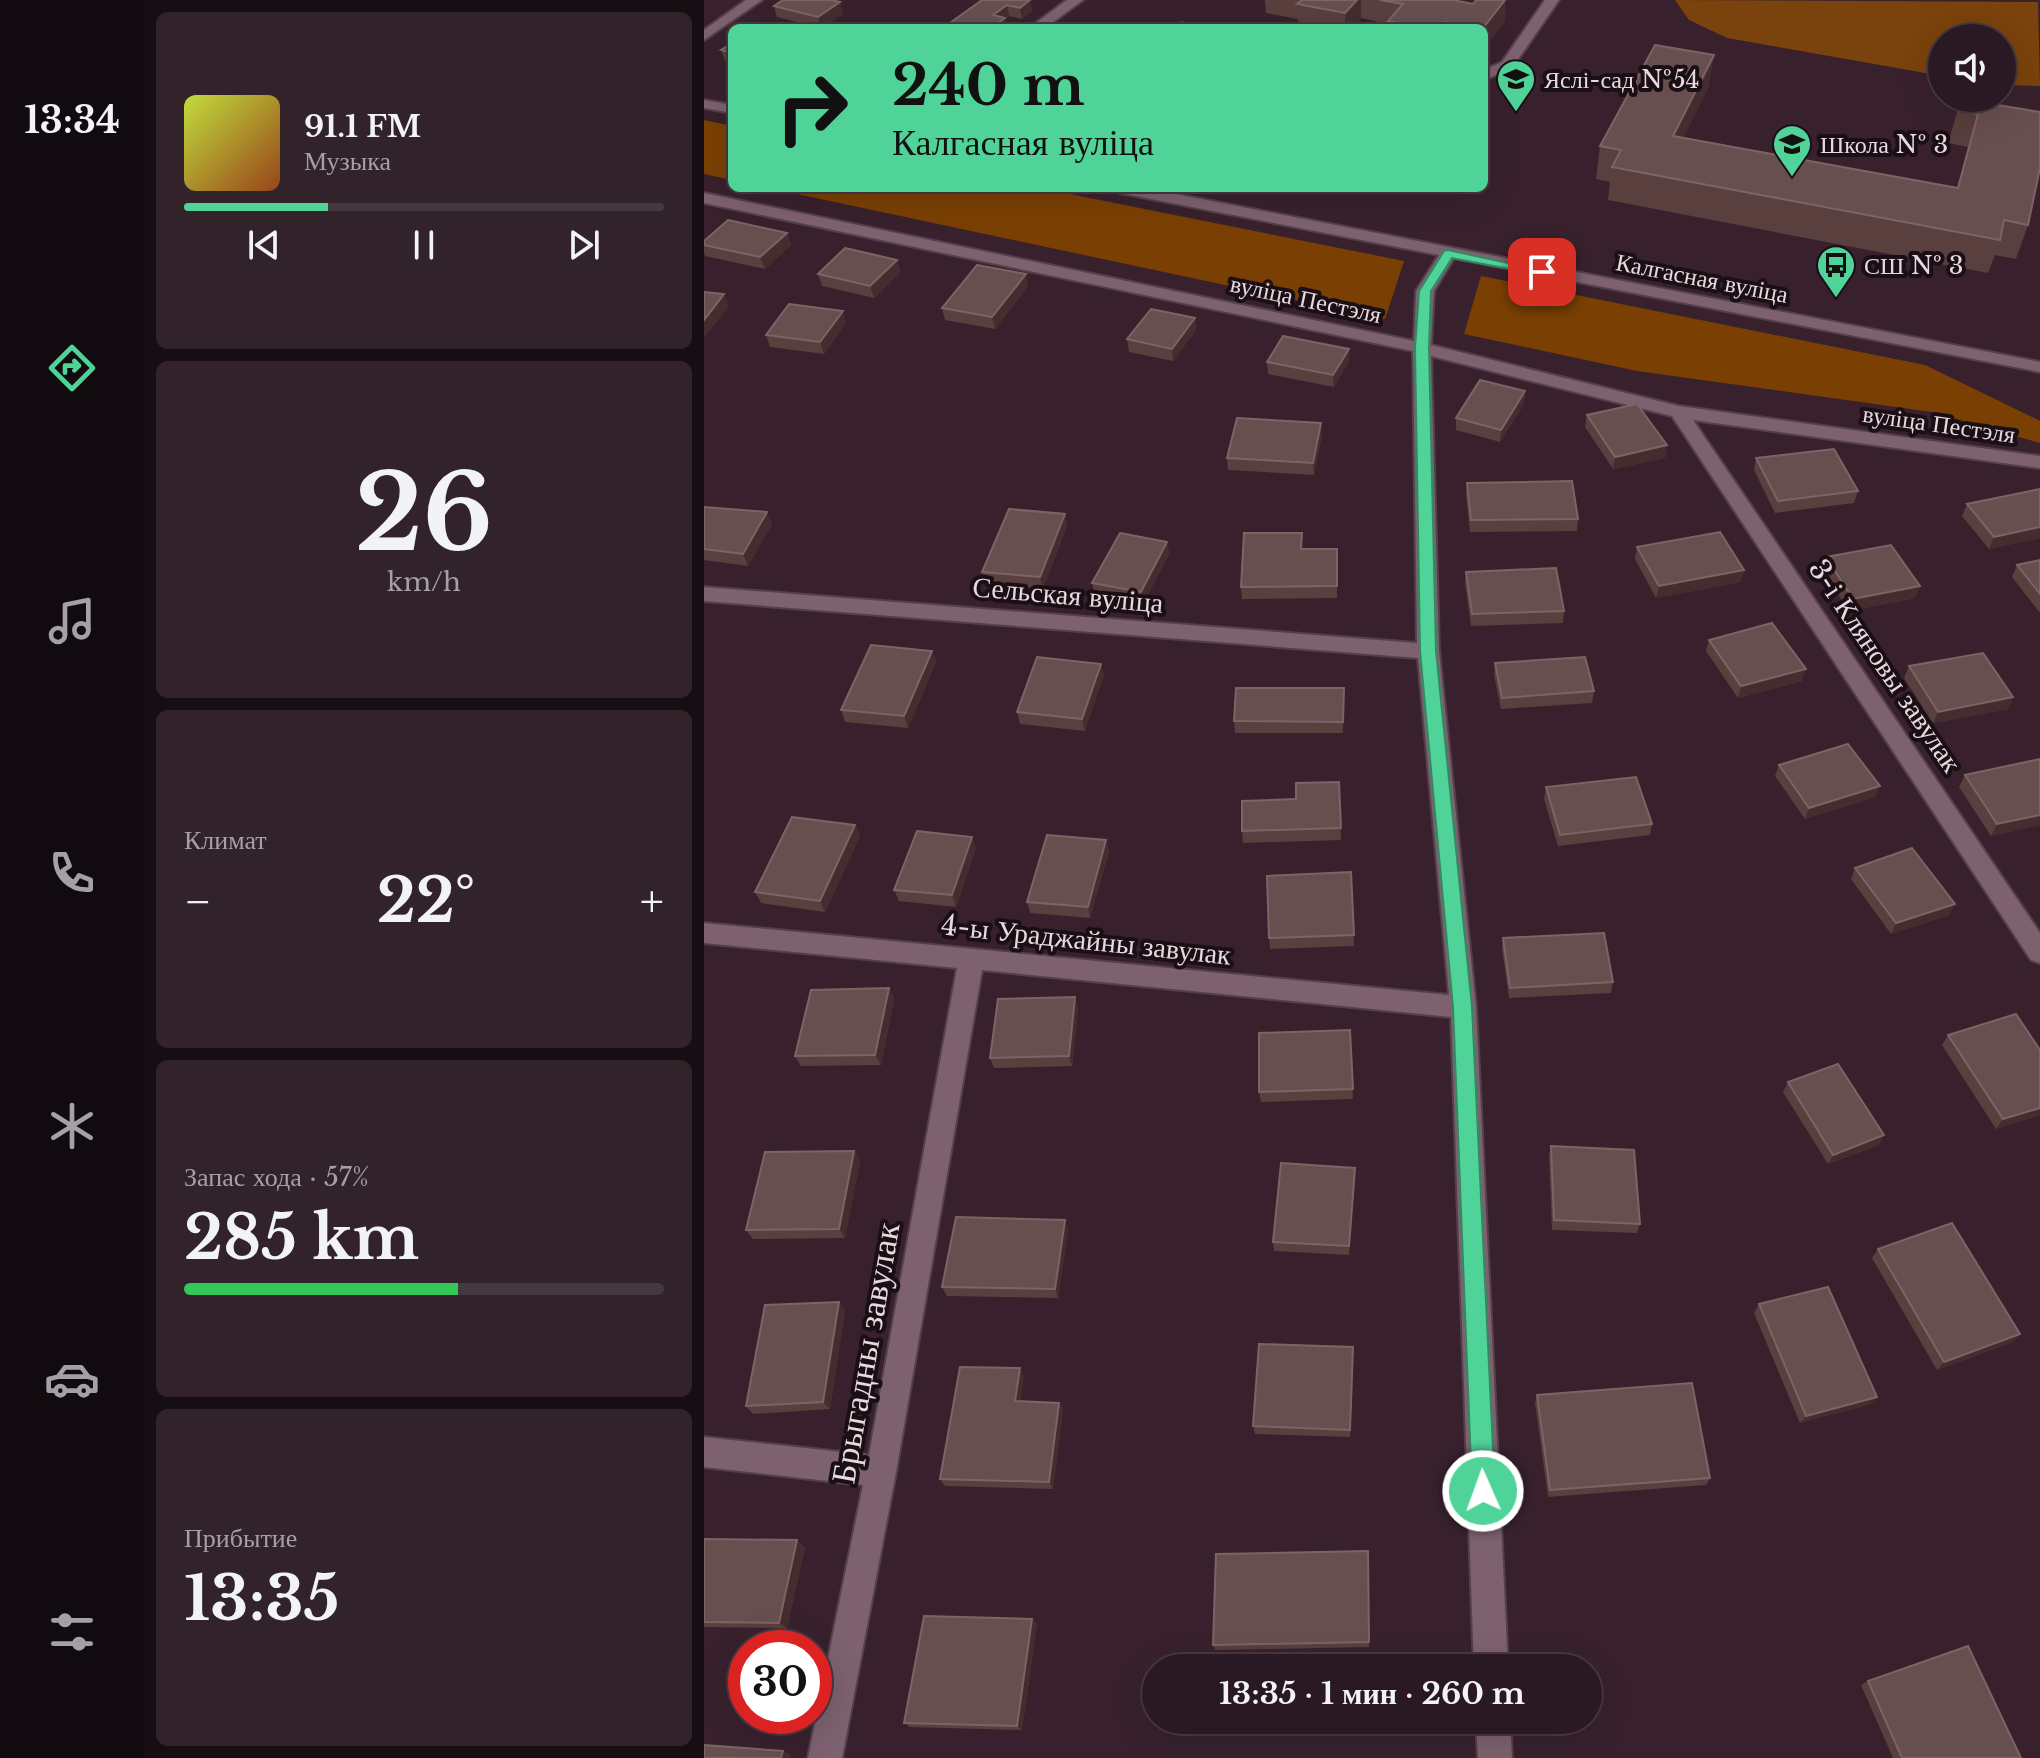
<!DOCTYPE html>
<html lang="ru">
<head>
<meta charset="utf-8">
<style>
	body { margin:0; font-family:"Libre Baskerville",serif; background:#32222a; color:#f1f3f6; height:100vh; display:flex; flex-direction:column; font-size:30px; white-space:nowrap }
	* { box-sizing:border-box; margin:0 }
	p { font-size:26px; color:#a5a0a5 }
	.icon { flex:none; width:44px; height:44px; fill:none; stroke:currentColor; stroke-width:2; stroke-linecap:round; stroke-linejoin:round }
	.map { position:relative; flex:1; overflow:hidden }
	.side { display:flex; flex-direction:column; gap:12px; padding:12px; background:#170e13; width:560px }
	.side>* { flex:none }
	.banner { position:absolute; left:24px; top:24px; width:760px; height:168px; border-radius:12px; box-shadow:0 8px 32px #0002,0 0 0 2px #463840; background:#50d398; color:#111; overflow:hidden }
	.fabs { position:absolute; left:1224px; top:24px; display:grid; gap:16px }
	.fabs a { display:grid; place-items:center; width:88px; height:88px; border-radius:50%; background:#2a1922; box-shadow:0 8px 32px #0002,0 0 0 2px #463840; font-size:40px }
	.speed { position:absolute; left:24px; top:1630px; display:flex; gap:16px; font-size:40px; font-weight:700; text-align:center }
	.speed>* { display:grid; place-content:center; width:104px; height:104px; border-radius:50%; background:#2a1922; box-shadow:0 8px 32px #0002,0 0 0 2px #463840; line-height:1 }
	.speed .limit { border:12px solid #d22; background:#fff; color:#111 }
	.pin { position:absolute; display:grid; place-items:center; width:68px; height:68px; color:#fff; margin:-34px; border-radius:16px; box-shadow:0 4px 12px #0006 }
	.me { position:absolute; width:88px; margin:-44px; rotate:358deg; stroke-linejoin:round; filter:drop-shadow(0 0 6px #0008) }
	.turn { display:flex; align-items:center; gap:28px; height:168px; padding:0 32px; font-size:36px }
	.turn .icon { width:104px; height:104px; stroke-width:2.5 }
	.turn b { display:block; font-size:56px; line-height:68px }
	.big { font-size:60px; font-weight:700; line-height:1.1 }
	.side .tile { flex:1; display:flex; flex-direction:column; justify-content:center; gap:12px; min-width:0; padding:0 28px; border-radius:12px; background:#32222a }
	.side .dial { align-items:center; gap:0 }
	.dial b { font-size:104px; line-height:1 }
	.song { display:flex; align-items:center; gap:24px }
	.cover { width:96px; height:96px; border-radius:12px; background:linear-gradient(135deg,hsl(70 70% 55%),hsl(20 70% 35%)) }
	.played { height:8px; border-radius:4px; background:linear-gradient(90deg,#50d398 30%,#463840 30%) }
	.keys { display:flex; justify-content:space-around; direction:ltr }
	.heat { display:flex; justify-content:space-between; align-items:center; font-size:44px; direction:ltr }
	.charge { height:12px; border-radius:6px; background:linear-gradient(90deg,#34c759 57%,#463840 0) }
	.trip { position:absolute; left:438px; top:1654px; width:460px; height:80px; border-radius:40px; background:#2a1922; box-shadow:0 8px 32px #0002,0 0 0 2px #463840; font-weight:700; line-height:80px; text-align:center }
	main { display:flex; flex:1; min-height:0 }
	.menu { display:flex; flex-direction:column; width:144px; justify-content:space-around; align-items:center; background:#110a0e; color:#a5a0a5 }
	.menu .icon { width:56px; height:56px }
	.menu .on { color:#50d398 }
	.menu b { font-size:36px; color:#f1f3f6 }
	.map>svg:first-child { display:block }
	.green { fill:#7a420c }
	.forest { fill:#7a4003 }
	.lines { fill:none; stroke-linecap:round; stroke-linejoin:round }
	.minor-casing { stroke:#53404a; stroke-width:4 }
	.minor { fill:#7d616e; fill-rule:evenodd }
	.wall { fill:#593f3d }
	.shaded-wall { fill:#452c2f }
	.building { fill:#684f4f; stroke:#7c6465; stroke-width:2 }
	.route { fill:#50d398; stroke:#348963; stroke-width:2 }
	.labels { text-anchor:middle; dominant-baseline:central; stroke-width:8; stroke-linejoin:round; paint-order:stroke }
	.far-poi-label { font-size:24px; fill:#e8d8df; stroke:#190f14; text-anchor:start }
	.far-street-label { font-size:24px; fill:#e8d8df; stroke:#190f14 }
	.street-label { font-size:28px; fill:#e8d8df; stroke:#190f14 }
	.near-street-label { font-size:34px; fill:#e8d8df; stroke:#190f14 }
</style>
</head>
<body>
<main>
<nav class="menu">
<b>13:34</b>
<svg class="icon on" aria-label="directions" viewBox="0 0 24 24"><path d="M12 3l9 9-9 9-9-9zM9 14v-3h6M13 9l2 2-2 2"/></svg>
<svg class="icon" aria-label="music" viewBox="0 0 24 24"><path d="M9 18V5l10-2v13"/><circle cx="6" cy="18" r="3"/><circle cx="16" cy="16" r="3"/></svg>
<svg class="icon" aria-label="phone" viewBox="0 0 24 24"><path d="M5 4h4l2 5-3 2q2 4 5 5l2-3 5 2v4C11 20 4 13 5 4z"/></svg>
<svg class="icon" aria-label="climate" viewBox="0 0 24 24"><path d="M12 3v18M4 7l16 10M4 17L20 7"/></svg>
<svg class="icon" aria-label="car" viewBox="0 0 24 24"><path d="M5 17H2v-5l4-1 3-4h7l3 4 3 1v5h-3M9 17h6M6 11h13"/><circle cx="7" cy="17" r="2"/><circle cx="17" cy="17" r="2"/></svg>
<svg class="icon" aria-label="filters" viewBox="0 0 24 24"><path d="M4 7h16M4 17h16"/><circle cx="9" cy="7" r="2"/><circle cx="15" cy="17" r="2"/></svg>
</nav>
<section class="side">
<div class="tile">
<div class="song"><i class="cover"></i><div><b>91.1 FM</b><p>Музыка</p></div></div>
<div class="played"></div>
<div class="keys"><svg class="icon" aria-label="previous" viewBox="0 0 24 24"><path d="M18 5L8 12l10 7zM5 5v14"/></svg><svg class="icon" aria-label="pause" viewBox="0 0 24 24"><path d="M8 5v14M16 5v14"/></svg><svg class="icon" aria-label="next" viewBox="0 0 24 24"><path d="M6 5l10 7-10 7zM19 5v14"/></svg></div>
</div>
<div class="tile dial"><b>26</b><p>km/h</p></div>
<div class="tile"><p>Климат</p>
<div class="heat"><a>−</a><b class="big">22°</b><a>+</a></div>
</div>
<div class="tile"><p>Запас хода · 57%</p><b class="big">285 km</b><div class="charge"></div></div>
<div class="tile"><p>Прибытие</p><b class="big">13:35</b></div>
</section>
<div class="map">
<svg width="1336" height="1758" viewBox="0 0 1336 1758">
	<rect width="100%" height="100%" fill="#38212d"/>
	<path class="green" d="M971 0 1334 2 1336 86 1298 85V38H1238V76L1023 38 985 20Z"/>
	<g class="forest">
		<path d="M0 120 28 126V180L0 174Z"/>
		<path d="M65 188H336L700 261 681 319Z"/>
		<path d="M777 276 1221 365 1336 421V443L1228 412 933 371 760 334Z"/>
	</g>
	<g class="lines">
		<g class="minor-casing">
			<g id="minor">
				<path d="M42 0H58L0 40V30Z"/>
				<path d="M363 0H379L341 28H325Z"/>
				<path d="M841 0H855L808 68 780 80V70L798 62Z"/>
				<path d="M477 23 486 25 488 28H471Z"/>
				<path d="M0 100 28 105V113L0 108Z"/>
				<path d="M408 188H441L1336 362V372L750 258 730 291 727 345 975 406 1336 456V468L989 420 1336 933V963L1327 960 968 416 727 356 735 651 772 1007 804 1668H770L747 1017 278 970 192 1472 138 1758H104L159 1485 0 1467V1437L165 1455 253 968 0 943V923L745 995 714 658 0 601V587L713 643 709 351 0 203V193L710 341 712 291 735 255 416 193Z"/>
				<path d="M772 1720H806L808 1758H774Z"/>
			</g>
		</g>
		<use href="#minor" class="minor"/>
	</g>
	<g class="wall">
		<path d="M278 0H326L328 11 318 19 305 16 301 19 303 28H239Z"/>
		<path d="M561 0H749L801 21 780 48V28H684V24L657 18 648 28H602L594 26V19L562 13Z"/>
		<path d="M70 6 139 14 117 28 73 17Z"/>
		<path d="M28 43V63L21 61 17 50Z"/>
		<path d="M1010 55 1004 88 979 138 1253 188 1264 147 1244 143 1257 99 1336 112 1324 225 1312 259 1291 255 1284 273 904 200 906 182 892 179 896 146Z"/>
		<path d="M83 233 87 245 61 269 1 256 0 253V241Z"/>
		<path d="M193 260 196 272 170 298 118 286 114 274Z"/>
		<path d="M324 286 291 329 241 320 238 308Z"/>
		<path d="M491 318 492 330 469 361 425 352 423 339Z"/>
		<path d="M142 323 120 354 66 347 62 335Z"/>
		<path d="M645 349V361L630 387 564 374 563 362Z"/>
		<path d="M821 391 820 404 796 442 752 430V418Z"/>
		<path d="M883 415 963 445 961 458 909 469 881 427Z"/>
		<path d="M618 435 610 475 524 470 523 458Z"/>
		<path d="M1052 458 1154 491 1150 503 1071 513 1050 470Z"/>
		<path d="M763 483 874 519 873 531 766 532 762 495Z"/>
		<path d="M1336 489V538L1285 549 1258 516 1263 504Z"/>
		<path d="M0 507 63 512 68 524 44 566 0 560Z"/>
		<path d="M361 514 363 526 339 589 281 584 278 572Z"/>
		<path d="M463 542 465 554 439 604 391 595 388 583Z"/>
		<path d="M933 547 1040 570 1037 582 952 598 931 559Z"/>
		<path d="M598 549H633V598L538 599 537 587Z"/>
		<path d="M1122 557 1216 586 1211 598 1145 611 1118 569Z"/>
		<path d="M1336 560V613L1308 577 1313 565Z"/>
		<path d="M762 572 860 611 859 623 767 626 761 584Z"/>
		<path d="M1005 640 1098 681 1034 698 1002 651Z"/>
		<path d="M228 651 232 662 204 728 141 722 137 710Z"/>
		<path d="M791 663 890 691 888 703 797 709 790 675Z"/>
		<path d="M397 664 400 675 381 731 316 724 313 712Z"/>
		<path d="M1205 666 1309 697 1304 709 1229 723 1200 678Z"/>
		<path d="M640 688 639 733H531L530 721Z"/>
		<path d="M1336 759V825L1287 836 1255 787 1261 775Z"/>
		<path d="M1075 765 1171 797 1101 819 1071 776Z"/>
		<path d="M635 782 637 840 539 843 538 831 592 799Z"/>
		<path d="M842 787 948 824 946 835 854 846 840 799Z"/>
		<path d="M151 825 156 836 121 912 57 903 51 892Z"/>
		<path d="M268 837 272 848 252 907 195 901 190 890Z"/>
		<path d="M402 840 405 852 386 918 326 913 323 902Z"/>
		<path d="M1151 868 1251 904 1245 915 1187 934 1147 879Z"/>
		<path d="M647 872 650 946 566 949 565 938Z"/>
		<path d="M799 938 909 982 907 993 805 998 798 949Z"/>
		<path d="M185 988 190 999 177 1065 97 1066 91 1056Z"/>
		<path d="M374 1008 368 1066 290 1068 286 1058Z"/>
		<path d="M646 1030 649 1099 557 1102 555 1092Z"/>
		<path d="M1244 1035 1336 1050V1115L1292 1129 1238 1045Z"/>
		<path d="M1084 1082 1175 1145 1124 1164 1079 1092Z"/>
		<path d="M847 1146 936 1224 933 1233 848 1230 845 1156Z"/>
		<path d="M150 1151 156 1161 141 1238 49 1239 42 1230Z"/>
		<path d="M651 1177 645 1255 570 1251 569 1242Z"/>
		<path d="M364 1229 354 1298 243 1296 238 1287Z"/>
		<path d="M1174 1249 1316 1334 1309 1342 1233 1370 1168 1258Z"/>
		<path d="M1055 1304 1167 1404 1096 1423 1050 1313Z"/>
		<path d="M141 1310 126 1409 49 1414 42 1406Z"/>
		<path d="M649 1355 646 1437 551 1434 549 1426Z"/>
		<path d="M320 1376 316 1402 355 1403 359 1410 349 1489 241 1486 236 1479Z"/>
		<path d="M833 1395 1006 1478 1002 1485 844 1497 831 1403Z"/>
		<path d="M0 1539 101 1547 83 1628 0 1627Z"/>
		<path d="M664 1551 665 1647 511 1650 509 1645Z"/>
		<path d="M328 1619 333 1624 318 1730 206 1727 200 1723Z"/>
		<path d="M1164 1681 1317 1758H1189L1157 1685Z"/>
	</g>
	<g class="shaded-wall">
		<path d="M314 0H326L328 11 318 19Z"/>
		<path d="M653 0H657V18L648 28H641V13Z"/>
		<path d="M802 0 801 21 780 48V28Z"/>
		<path d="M136 2 139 14 117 28 114 17Z"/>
		<path d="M303 5 305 16 301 19 303 28H287L289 15Z"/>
		<path d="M1010 55 1004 88 964 169 969 136Z"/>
		<path d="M83 233 87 245 61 269 56 257Z"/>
		<path d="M193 260 196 272 170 298 166 286Z"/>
		<path d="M322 274 324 286 291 329 288 317Z"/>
		<path d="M20 294 25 306 0 338V320Z"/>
		<path d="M139 311 142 323 120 354 116 342Z"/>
		<path d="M491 318 492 330 469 361 468 349Z"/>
		<path d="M645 349V361L630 387 629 375Z"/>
		<path d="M821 391 820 404 796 442 797 430Z"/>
		<path d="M617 423 618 435 610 475 609 463Z"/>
		<path d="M963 445 961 458 909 469 911 457Z"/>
		<path d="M63 512 68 524 44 566 39 554Z"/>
		<path d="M361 514 363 526 339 589 336 577Z"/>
		<path d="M1336 527V538L1285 549 1290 537Z"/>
		<path d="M463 542 465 554 439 604 437 592Z"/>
		<path d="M1040 570 1037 582 952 598 955 586Z"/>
		<path d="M1216 586 1211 598 1145 611 1149 599Z"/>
		<path d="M228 651 232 662 204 728 200 716Z"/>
		<path d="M397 664 400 675 381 731 378 719Z"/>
		<path d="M1102 669 1098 681 1034 698 1037 686Z"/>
		<path d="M1309 697 1304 709 1229 723 1234 712Z"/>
		<path d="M1176 786 1171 797 1101 819 1105 808Z"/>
		<path d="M1336 815V825L1287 836 1293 824Z"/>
		<path d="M151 825 156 836 121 912 116 901Z"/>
		<path d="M268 837 272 848 252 907 248 895Z"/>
		<path d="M402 840 405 852 386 918 384 907Z"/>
		<path d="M1251 904 1245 915 1187 934 1192 923Z"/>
		<path d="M185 988 190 999 177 1065 171 1055Z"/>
		<path d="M371 997 374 1008 368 1066 365 1056Z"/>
		<path d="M1336 1108V1115L1292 1129 1299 1119Z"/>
		<path d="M1180 1135 1175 1145 1124 1164 1129 1155Z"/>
		<path d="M150 1151 156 1161 141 1238 135 1229Z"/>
		<path d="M651 1168V1177L645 1255V1246Z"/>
		<path d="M361 1220 364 1229 354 1298 351 1289Z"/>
		<path d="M135 1302 141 1310 126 1409 119 1402Z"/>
		<path d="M1316 1334 1309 1342 1233 1370 1240 1362Z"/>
		<path d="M316 1368 320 1376 315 1409 311 1401Z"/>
		<path d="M1173 1397 1167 1404 1096 1423 1102 1416Z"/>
		<path d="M355 1403 359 1410 349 1489 345 1482Z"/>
		<path d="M93 1540 101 1547 83 1628 75 1623Z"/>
		<path d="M328 1619 333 1624 318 1730 313 1726Z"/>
		<path d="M79 1751 87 1755 86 1758H77Z"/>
	</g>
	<g class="building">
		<path d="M79 0H127L136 2 114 17 70 6Z"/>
		<path d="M278 0H326L316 8 303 5 289 15 301 18 287 28 276 25 272 28H239Z"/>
		<path d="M598 0H653L641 13 593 4Z"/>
		<path d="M676 0H749L769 4 772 0H801L779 28H772L741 22 737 28H719L684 21 699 4Z"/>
		<path d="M28 43V53L17 50Z"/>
		<path d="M951 45 1010 55 969 136 1254 188 1274 114 1254 111 1257 99 1336 112V168L1324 225 1300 220 1296 240 908 167 917 150 896 146Z"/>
		<path d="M24 220 83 233 56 257 0 245V241Z"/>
		<path d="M141 248 193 260 166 286 114 274Z"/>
		<path d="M273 265 322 274 288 317 238 308Z"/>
		<path d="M0 292 20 294 0 320Z"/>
		<path d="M85 304 139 311 116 342 62 335Z"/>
		<path d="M447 309 491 318 468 349 423 339Z"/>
		<path d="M579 336 645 349 629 375 563 362Z"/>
		<path d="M776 380 821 391 797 430 752 418Z"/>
		<path d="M933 404 963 445 911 457 883 415Z"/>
		<path d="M533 418 617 423 609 463 523 458Z"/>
		<path d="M1130 449 1154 491 1074 501 1052 458Z"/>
		<path d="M868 481 874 519 767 520 763 483Z"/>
		<path d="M1336 489V527L1290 537 1263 504Z"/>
		<path d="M0 507 63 512 39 554 0 549Z"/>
		<path d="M305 509 361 514 336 577 278 572Z"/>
		<path d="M1016 532 1040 570 955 586 933 547Z"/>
		<path d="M416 533 463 542 437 592 388 583Z"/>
		<path d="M540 533H598L597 549H633V586L537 587Z"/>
		<path d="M1187 545 1216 586 1149 599 1122 557Z"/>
		<path d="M1336 560V594L1313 565Z"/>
		<path d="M852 568 860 611 768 614 762 572Z"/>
		<path d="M1068 623 1102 669 1037 686 1005 640Z"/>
		<path d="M167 645 228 651 200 716 137 710Z"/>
		<path d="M1279 653 1309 697 1234 712 1205 666Z"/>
		<path d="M333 657 397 664 378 719 313 712Z"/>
		<path d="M881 657 890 691 798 698 791 663Z"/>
		<path d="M532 688H640L639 722 530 721Z"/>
		<path d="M1144 744 1176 786 1105 808 1075 765Z"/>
		<path d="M1336 759V815L1293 824 1261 775Z"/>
		<path d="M932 777 948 824 856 835 842 787Z"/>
		<path d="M635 782 637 828 538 831V801L592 799V783Z"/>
		<path d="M88 817 151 825 116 901 51 892Z"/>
		<path d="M213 831 268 837 248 895 190 890Z"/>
		<path d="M343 835 402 840 384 907 323 902Z"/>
		<path d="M1208 848 1251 904 1192 923 1151 868Z"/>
		<path d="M647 872 650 935 565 938 563 876Z"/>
		<path d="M900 933 909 982 806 988 799 938Z"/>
		<path d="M185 988 171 1055 91 1056 107 990Z"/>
		<path d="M371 997 365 1056 286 1058 294 999Z"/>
		<path d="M1312 1014 1336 1050V1108L1299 1119 1244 1035Z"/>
		<path d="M646 1030 649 1089 555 1092V1033Z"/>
		<path d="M1134 1064 1180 1135 1129 1155 1084 1082Z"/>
		<path d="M847 1146 930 1150 936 1224 850 1220Z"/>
		<path d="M150 1151 135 1229 42 1230 61 1152Z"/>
		<path d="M577 1163 651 1168 645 1246 569 1242Z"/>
		<path d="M252 1217 361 1220 351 1289 238 1287Z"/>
		<path d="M1248 1223 1316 1334 1240 1362 1174 1249Z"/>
		<path d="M1124 1287 1173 1397 1102 1416 1055 1304Z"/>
		<path d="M135 1302 119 1402 42 1406 61 1305Z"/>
		<path d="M555 1344 649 1347 646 1430 549 1426Z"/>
		<path d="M256 1367 316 1368 311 1401 355 1403 345 1482 236 1479Z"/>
		<path d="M988 1383 1006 1478 846 1490 833 1395Z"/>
		<path d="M0 1539 93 1540 75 1623 0 1622Z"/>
		<path d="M664 1551 665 1642 509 1645 512 1554Z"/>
		<path d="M220 1616 328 1619 313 1726 200 1723Z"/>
		<path d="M1264 1646 1317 1758H1198L1164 1681Z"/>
		<path d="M0 1745 79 1751 77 1758H0Z"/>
	</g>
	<path class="route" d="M744 250 845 272 838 275 748 258 727 291 725 348 732 651 768 1007 791 1491 788 1499 779 1503 771 1499 768 1491 749 1007 716 651 711 348 715 291 740 251Z"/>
	<defs>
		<g id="school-pin" transform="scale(2)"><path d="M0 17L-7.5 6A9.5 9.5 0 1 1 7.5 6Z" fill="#50d398" stroke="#190f14"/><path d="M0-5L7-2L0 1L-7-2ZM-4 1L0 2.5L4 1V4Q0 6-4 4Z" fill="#111"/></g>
		<g id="bus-pin" transform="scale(2)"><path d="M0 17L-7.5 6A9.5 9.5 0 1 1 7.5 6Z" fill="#50d398" stroke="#190f14"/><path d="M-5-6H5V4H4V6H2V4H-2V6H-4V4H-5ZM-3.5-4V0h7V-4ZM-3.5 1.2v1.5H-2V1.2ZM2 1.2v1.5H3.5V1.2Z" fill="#111"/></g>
	</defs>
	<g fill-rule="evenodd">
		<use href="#school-pin" x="812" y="79"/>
		<use href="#school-pin" x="1088" y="144"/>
		<use href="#bus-pin" x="1132" y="265"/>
	</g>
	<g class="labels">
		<g class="far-poi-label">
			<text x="840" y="79">Яслі-сад №54</text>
			<text x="1116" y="144">Школа № 3</text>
			<text x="1160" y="265">СШ № 3</text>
		</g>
		<g class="far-street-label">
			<text transform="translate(998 278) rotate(11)">Калгасная вуліца</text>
			<text transform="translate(602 299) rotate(12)">вуліца Пестэля</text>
			<text transform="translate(1235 424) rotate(8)">вуліца Пестэля</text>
		</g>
		<g class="street-label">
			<text transform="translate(364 595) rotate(5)">Сельская вуліца</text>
			<text transform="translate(1181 666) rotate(56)">3-і Кляновы завулак</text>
			<text transform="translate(382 940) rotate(6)">4-ы Ураджайны завулак</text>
		</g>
		<g class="near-street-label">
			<text transform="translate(161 1353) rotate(-80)">Брыгадны завулак</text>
		</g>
	</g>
</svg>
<div class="fabs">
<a><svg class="icon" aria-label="sound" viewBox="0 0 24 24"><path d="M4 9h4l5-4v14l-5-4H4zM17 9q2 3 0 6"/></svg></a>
</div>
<div class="speed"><div class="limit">30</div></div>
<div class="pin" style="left:838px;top:272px;background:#d93025"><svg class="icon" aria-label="arrive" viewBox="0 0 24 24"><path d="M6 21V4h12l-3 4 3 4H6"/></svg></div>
<svg class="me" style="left:779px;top:1491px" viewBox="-20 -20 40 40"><circle r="17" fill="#50d398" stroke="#fff" stroke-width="3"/><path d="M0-11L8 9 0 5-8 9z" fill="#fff"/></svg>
<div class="trip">13:35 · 1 мин · 260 m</div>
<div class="banner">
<div class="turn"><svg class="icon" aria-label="right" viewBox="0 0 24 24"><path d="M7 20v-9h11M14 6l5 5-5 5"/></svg><div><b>240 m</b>Калгасная вуліца</div></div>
</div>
</div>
</main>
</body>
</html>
